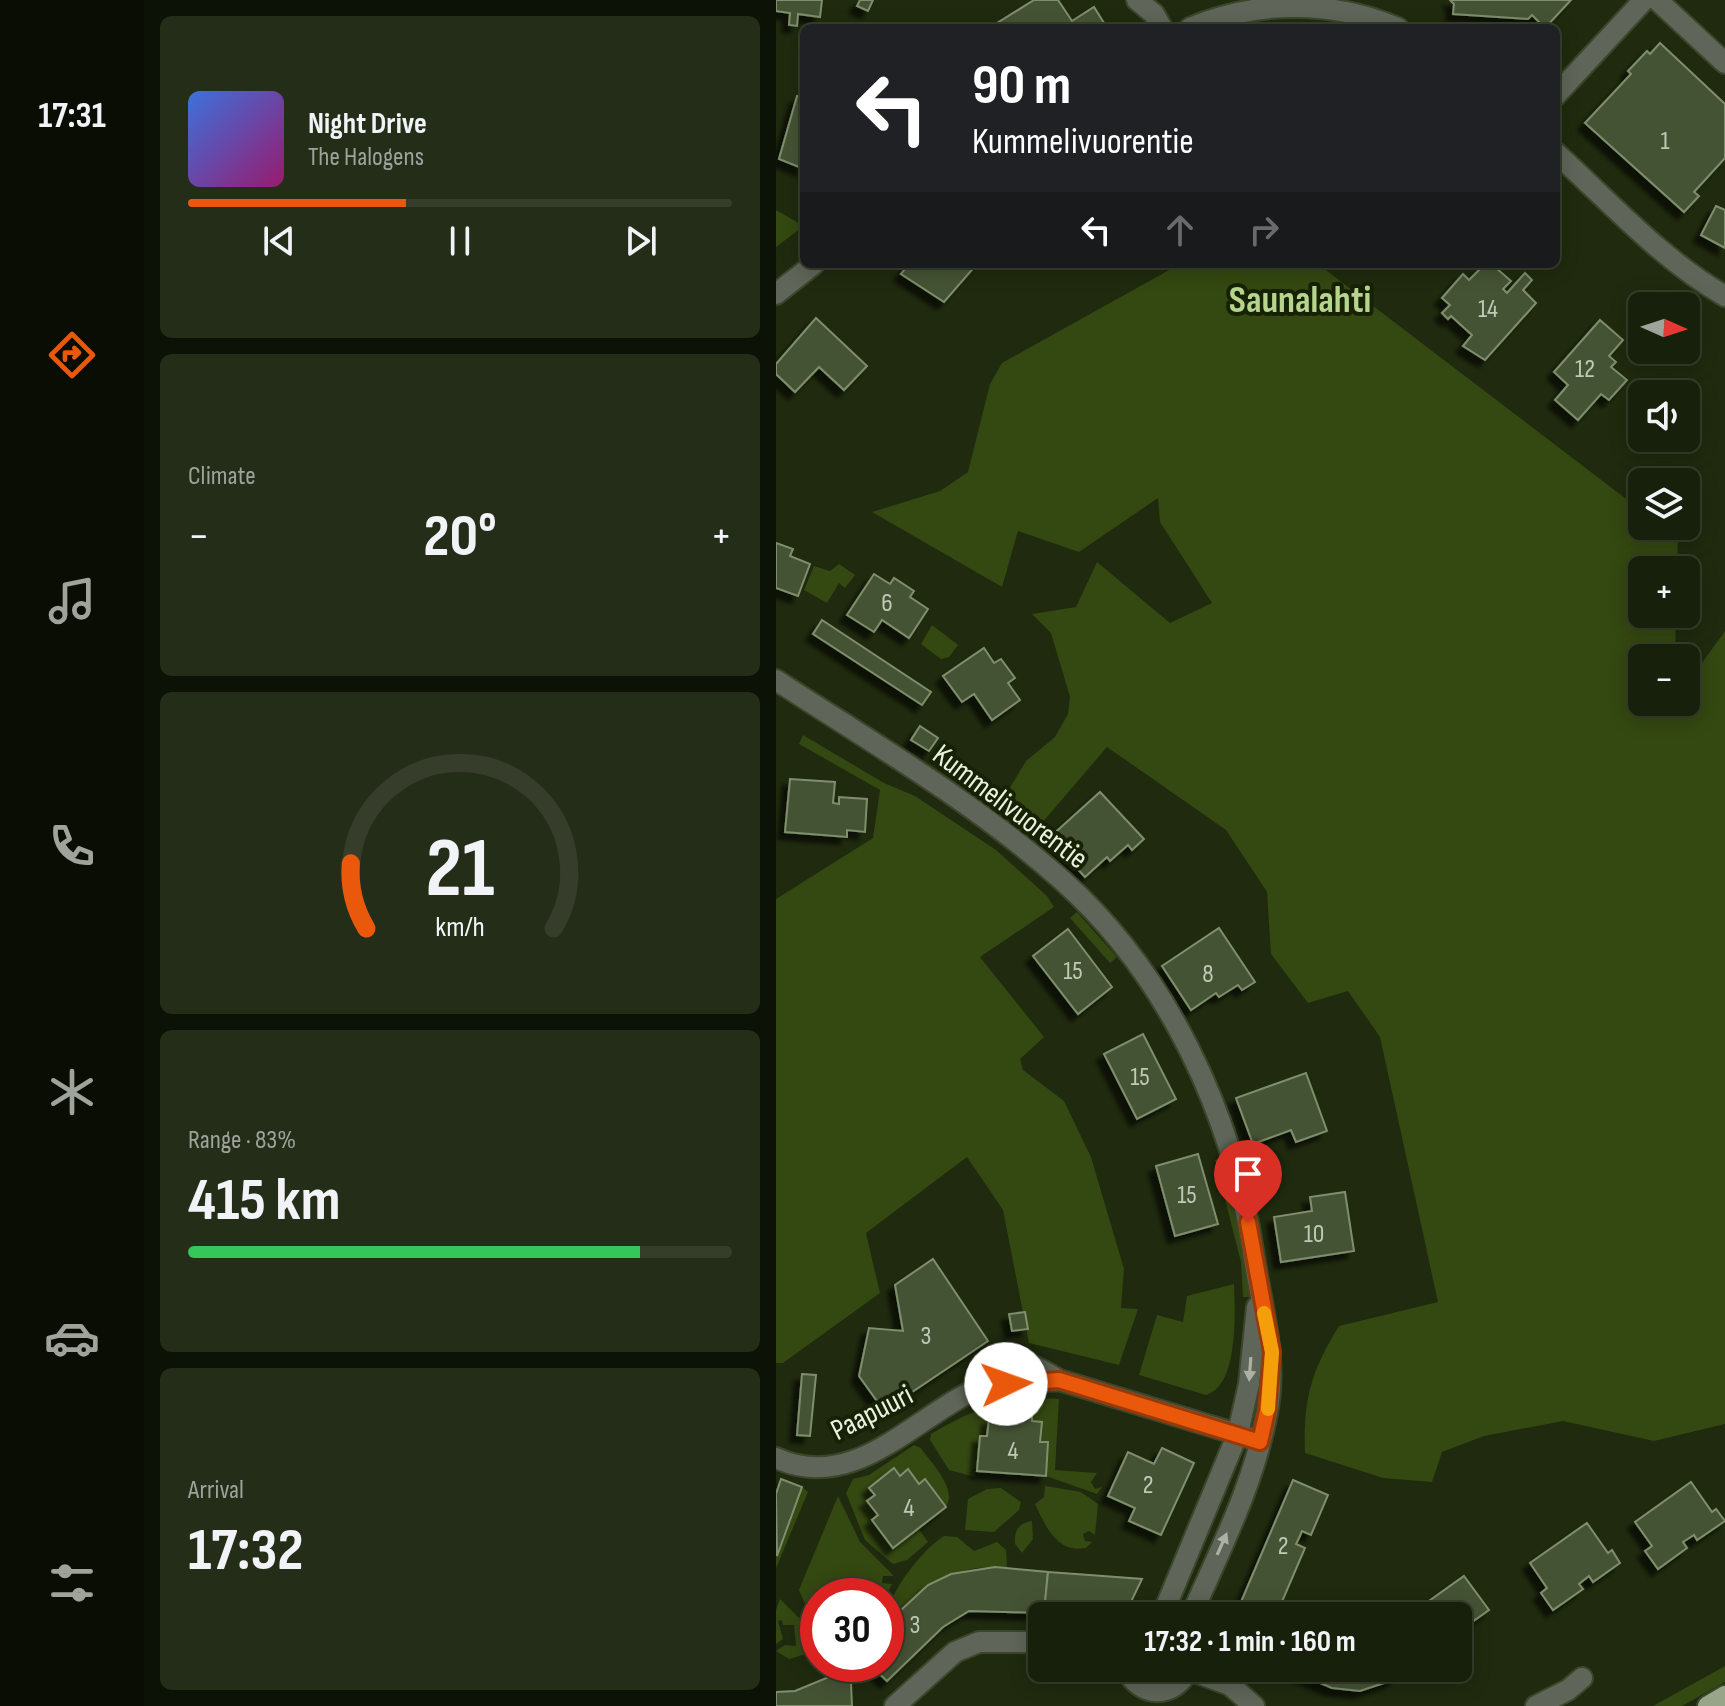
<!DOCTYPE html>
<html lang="en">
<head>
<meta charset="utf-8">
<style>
	body { margin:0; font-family:"Sofia Sans Condensed",sans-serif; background:#242d18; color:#f1f3f6; height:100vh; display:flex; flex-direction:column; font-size:30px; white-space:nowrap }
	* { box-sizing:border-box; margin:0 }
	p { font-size:26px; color:#9ea39c }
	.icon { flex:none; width:44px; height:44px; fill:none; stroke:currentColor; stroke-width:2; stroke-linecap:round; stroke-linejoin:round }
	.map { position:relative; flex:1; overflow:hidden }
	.sheet { display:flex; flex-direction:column; gap:16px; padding:16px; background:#0d1206; width:632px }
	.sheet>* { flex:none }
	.banner { position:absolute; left:24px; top:24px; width:760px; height:244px; border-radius:12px; box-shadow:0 4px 20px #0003,0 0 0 2px #363e2b; background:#202124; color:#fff; overflow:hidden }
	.needle { width:52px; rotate:93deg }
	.tools { position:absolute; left:852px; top:292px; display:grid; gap:16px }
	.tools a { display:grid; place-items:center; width:72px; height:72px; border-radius:12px; background:#17200a; box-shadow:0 4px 20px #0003,0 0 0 2px #363e2b; font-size:40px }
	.speed { position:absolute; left:24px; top:1578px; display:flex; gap:16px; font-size:40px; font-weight:700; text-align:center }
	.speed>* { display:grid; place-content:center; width:104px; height:104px; border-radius:50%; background:#17200a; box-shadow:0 4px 20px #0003,0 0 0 2px #363e2b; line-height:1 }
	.speed .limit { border:12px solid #d22; background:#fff; color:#111 }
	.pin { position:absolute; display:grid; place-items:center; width:68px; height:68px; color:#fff; margin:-82px -34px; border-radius:50% 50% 50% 0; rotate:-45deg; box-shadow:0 0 8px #0007 }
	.pin .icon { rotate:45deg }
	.me { position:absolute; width:88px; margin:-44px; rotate:87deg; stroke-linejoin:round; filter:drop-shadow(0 0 6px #0008) }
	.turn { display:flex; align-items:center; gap:28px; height:168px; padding:0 40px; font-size:36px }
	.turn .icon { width:104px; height:104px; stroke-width:2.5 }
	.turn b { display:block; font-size:56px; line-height:68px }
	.lanes { display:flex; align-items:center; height:76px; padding:0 40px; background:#0003; justify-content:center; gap:40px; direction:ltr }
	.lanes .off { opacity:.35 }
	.big { font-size:60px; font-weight:700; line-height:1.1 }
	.sheet .widget { flex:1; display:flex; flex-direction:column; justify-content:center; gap:12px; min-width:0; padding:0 28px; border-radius:12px; background:#242d18 }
	.sheet .dial { align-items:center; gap:0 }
	.dial svg { height:208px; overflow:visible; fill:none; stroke:#363e2b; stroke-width:7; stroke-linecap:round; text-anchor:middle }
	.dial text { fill:#f1f3f6; stroke:none }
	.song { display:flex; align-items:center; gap:24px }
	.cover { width:96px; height:96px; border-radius:12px; background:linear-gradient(135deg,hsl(220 70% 55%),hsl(320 70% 35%)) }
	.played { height:8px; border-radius:4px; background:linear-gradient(90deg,#ea580c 40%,#363e2b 40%) }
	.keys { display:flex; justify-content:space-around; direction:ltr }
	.heat { display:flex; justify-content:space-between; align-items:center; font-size:44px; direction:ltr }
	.charge { height:12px; border-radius:6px; background:linear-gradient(90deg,#34c759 83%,#363e2b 0) }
	.trip { position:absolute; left:252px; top:1602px; width:444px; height:80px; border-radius:12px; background:#17200a; box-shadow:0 4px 20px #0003,0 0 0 2px #363e2b; font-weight:700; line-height:80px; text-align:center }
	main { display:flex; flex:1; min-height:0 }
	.tabs { display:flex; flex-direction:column; width:144px; justify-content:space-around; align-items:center; background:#090d04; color:#9ea39c }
	.tabs .icon { width:56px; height:56px }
	.tabs .current { color:#ea580c }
	.tabs b { font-size:36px; color:#f1f3f6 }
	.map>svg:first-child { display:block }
	.green { fill:#344811 }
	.building { fill:#455234; stroke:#7f8e6d; stroke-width:2; filter:url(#shadow) }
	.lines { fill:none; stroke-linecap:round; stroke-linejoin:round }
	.minor-casing { stroke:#3b462b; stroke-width:24 }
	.major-casing { stroke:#3b462b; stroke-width:24 }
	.minor { stroke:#5f6558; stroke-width:20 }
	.major { stroke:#98a589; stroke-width:20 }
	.oneway { fill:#abb2a3 }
	.route-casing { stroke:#983908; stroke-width:20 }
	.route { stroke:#ea580c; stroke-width:14 }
	.slow { stroke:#f59e0b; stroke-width:14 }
	.labels { text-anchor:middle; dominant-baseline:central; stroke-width:8; stroke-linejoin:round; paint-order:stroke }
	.number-label { font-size:26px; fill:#c0c9b5 }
	.street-label { font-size:30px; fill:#e9f1e0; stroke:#162105 }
	.district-label { font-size:38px; font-weight:bold; fill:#b6d48d; stroke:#162105 }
</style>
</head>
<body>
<main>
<nav class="tabs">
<b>17:31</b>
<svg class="icon current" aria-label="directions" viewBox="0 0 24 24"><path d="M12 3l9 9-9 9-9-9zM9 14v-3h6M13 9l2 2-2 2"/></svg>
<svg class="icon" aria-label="music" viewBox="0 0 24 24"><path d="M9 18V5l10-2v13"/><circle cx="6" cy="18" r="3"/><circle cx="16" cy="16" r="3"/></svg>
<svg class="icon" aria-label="phone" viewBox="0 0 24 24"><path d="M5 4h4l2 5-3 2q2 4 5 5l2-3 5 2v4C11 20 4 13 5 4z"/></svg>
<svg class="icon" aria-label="climate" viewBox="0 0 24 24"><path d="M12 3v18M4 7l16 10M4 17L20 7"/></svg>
<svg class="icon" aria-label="car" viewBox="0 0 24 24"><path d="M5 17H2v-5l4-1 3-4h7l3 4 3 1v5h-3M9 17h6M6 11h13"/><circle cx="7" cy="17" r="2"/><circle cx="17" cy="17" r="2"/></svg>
<svg class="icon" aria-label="filters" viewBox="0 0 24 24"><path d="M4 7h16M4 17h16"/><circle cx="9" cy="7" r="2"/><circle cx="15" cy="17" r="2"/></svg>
</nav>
<section class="sheet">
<div class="widget">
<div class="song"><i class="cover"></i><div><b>Night Drive</b><p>The Halogens</p></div></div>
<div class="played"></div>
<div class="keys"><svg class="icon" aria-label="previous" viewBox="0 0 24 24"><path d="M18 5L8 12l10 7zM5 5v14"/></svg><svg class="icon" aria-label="pause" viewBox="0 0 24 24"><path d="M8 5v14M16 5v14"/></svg><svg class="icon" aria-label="next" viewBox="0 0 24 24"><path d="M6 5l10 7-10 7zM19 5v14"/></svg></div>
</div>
<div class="widget"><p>Climate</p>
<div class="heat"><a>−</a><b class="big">20°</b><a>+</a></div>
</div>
<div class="widget dial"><svg viewBox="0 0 100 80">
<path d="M14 69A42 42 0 1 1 86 69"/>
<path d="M14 69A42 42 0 0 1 8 44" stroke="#ea580c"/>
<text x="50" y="56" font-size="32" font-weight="700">21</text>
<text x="50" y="72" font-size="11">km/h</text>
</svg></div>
<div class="widget"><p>Range · 83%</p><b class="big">415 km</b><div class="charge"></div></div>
<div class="widget"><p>Arrival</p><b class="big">17:32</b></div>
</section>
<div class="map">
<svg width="949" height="1706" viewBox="0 0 949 1706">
	<defs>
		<filter id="shadow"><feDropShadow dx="-7" dy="7" stdDeviation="2" flood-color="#0009"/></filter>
	</defs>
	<rect width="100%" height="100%" fill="#1f2a0e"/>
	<g class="green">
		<path d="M0 210 28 226 0 247Z"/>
		<path d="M404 264H542L866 511V526H886L902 538 901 570H866V614H900L899 658H866V702H910V685L949 631V1424L878 1441 787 1421 708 1436 666 1452 656 1482 607 1478 529 1453C527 1400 535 1371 563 1326L662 1302 604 1037 572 991 532 1003 495 954 491 892 450 830 331 747 266 823 227 799 250 761 279 737 292 714 294 697 275 633 256 614 300 607 321 562 394 623 436 603 384 522 382 498 303 552 242 531 226 587 96 512 164 491 192 472 214 384 226 363Z"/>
		<path d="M63 564 79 575 69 588 63 583 51 603 28 590 38 566 54 571Z"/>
		<path d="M156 625 182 645 173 657 165 659 145 644Z"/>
		<path d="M27 735 108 783 139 796 220 850 271 896 278 907 204 957 268 1037 244 1059 247 1070 288 1101 315 1157 348 1269 345 1308 362 1309 343 1365 253 1343 227 1210 191 1157 90 1233 104 1293 7 1363H0V899L97 838 104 790 23 744Z"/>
		<path d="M301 912 341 957 334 963 294 918Z"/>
		<path d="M448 1157 473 1270 474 1297H467L465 1262 439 1160Z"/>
		<path d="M458 1284C459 1312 463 1386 430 1395L363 1375 381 1315 407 1322 411 1296Z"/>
		<path d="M283 1399 279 1470 321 1473 315 1482 319 1489 326 1487 321 1494 270 1476 272 1443 264 1442 266 1422 256 1421V1412L223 1411V1419L213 1418 211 1436H204L199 1477 173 1470 154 1440 155 1434C200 1408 230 1396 283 1399Z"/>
		<path d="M138 1445 145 1448C155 1463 182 1489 170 1507L149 1480 143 1484 132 1470 124 1476 118 1469 93 1487 99 1495 91 1501 102 1515 96 1520 117 1547 142 1528 152 1542 131 1560 117 1564 89 1540 70 1493 77 1479 93 1475Z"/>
		<path d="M269 1486 305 1492 322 1504 319 1535 313 1531 307 1534 309 1541 316 1542 310 1548C281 1554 269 1525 259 1504L268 1497Z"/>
		<path d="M26 1487 32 1492 0 1568V1556Z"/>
		<path d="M225 1488 245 1502 243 1510 218 1532 189 1530 192 1499 211 1489Z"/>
		<path d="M62 1496 84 1542 115 1573 117 1576H107L106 1583 116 1584 110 1596H42V1613L28 1602 23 1590Z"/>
		<path d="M256 1521 257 1539 246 1553 239 1544C238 1531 242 1523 256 1521Z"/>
		<path d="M168 1536 181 1537 198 1551 221 1542 230 1550 231 1568C174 1563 149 1588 110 1624 108 1598 145 1550 168 1536Z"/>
		<path d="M4 1599 42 1637 40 1651 13 1659 0 1651 9 1645 20 1646 18 1625H7L6 1620 2 1621 7 1639 0 1644V1610Z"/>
		<path d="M949 1666V1682L906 1706H877Z"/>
	</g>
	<g class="building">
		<path d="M0 0H46L44 17 22 14 21 26 13 25 14 13 0 11Z"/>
		<path d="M84 0H97L92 11 81 6Z"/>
		<path d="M258 0H282L296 21 318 7 328 23 320 28H213Z"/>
		<path d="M674 0H795L769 28 756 15 752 19 677 14 678 4Z"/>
		<path d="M884 43 949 104V158L918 192 923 196 908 212 809 123 855 74 852 71 871 51 874 54Z"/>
		<path d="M21 96 28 97V169L3 159Z"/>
		<path d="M940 206 949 210V248L925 235Z"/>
		<path d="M133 264H201L168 302 125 274Z"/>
		<path d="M709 264H721L719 267 735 281 727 289 731 293 749 273 756 280 747 290 760 303 709 360 687 346 696 335 675 316 672 319 666 313 674 305 666 298 687 274 693 280Z"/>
		<path d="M40 318 91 366 68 390 43 367 19 392 0 374V364Z"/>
		<path d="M824 320 847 340 833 356 840 362 835 367 851 380 833 400 825 394 802 420 779 400 792 385 778 372Z"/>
		<path d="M0 543 17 549 14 556 34 564 22 596 0 588Z"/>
		<path d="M98 574 114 584 118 578 138 591 134 597 152 609 133 638 106 620 98 632 71 615Z"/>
		<path d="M46 620 155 692 146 705 37 634Z"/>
		<path d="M208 648 218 663 225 659 239 678 232 683 244 700 216 720 198 694 186 702 167 676Z"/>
		<path d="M144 726 162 738 153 751 135 740Z"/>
		<path d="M14 779 59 782 57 803 63 804V797L91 799 89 832 71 830V837L9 832Z"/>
		<path d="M324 792 368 839 356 850 352 845 334 861 331 857 309 877 273 838Z"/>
		<path d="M443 928 479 982 466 990 462 985 443 997 440 993 415 1010 386 966Z"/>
		<path d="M292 929 336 987 302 1014 257 956Z"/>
		<path d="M367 1034 400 1099 361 1119 328 1054Z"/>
		<path d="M530 1073 551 1131 520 1142 515 1130 477 1144 460 1098Z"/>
		<path d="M422 1154 442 1224 399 1236 380 1166Z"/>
		<path d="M569 1192 578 1251 505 1262 498 1217 536 1211 534 1197Z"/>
		<path d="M157 1259 212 1341 108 1411 83 1376 93 1328 127 1331 119 1285Z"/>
		<path d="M249 1312 252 1329 236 1331 233 1314Z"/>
		<path d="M26 1374 40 1375 34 1436 21 1435Z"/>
		<path d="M223 1410 256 1412V1421L266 1422 264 1442H272L270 1476 201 1471 204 1436H211L213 1418 223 1419Z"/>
		<path d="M386 1448 418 1463 385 1535 353 1521 359 1508 332 1496 352 1452 378 1464Z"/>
		<path d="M118 1468 124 1476 132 1469 143 1484 149 1479 170 1507 117 1548 96 1520 102 1515 91 1501 99 1495 93 1488Z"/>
		<path d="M5 1479 26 1487 1 1556 0 1494Z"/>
		<path d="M517 1480 552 1495 535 1535 526 1531 523 1538 520 1544 529 1548 502 1611 495 1608 491 1616H459Z"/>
		<path d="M915 1482 936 1512 940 1509 949 1521 921 1540 918 1535 907 1542 911 1548 882 1569 869 1551 876 1546 859 1522Z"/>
		<path d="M811 1523 832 1553 836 1550 844 1563 817 1582 813 1576 803 1584 807 1589 777 1610 765 1593 771 1588 754 1563Z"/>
		<path d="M219 1567 272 1572 268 1613 193 1611 167 1627 111 1681 93 1664H110V1624L152 1585 175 1574Z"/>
		<path d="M272 1572 327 1576 366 1579 352 1608 344 1614H285L268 1613Z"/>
		<path d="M688 1576 713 1610 682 1632V1616H632Z"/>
		<path d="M518 1668H632L614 1681 584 1691 556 1688 516 1671Z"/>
		<path d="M65 1672 75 1683 76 1706H0V1692L19 1691Z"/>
	</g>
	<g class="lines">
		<g class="minor-casing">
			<g id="minor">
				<path d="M361 0 378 14 386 28"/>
				<path d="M881 0 949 63"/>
				<path d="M414 28C480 0 556 0 622 28"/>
				<path d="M780 95 868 0"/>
				<path d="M780 153C834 202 886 260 949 296"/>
				<path d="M0 294 38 264"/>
				<path d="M0 680C98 744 200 803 287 881 392 975 456 1114 477 1251 485 1306 502 1357 491 1413 478 1484 444 1550 415 1616"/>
				<path d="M212 1384C218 1341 260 1366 283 1380L474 1438"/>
				<path d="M0 1458C81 1495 141 1412 210 1385 222 1380 266 1382 283 1380"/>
				<path d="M386 1616 462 1433 473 1384 481 1307"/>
				<path d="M350 1668C363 1699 400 1699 413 1668"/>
				<path d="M413 1670 454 1685 478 1706"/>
				<path d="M119 1706 179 1652 203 1642H266"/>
				<path d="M760 1706 792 1690 806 1678"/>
			</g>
		</g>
		<g class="major-casing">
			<path id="major" d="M932 1706 949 1696"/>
		</g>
		<use href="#minor" class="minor"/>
		<use href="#major" class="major"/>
	</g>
	<defs><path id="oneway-solid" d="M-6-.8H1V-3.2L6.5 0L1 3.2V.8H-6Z" transform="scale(2)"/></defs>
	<g class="oneway">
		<use href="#oneway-solid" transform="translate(474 1369) rotate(94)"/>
		<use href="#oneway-solid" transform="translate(446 1544) rotate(-66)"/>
	</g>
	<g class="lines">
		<g class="route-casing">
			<path id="route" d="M230 1384 283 1380 484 1442 491 1411 496 1352 472 1222"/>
		</g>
		<use href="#route" class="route"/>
		<path class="slow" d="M488 1313 496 1352 492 1409"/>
	</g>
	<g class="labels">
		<g class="number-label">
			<text x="889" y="141">1</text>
			<text x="712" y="309">14</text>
			<text x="809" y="369">12</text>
			<text x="111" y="603">6</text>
			<text x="297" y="971">15</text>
			<text x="432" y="974">8</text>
			<text x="364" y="1077">15</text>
			<text x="411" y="1195">15</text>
			<text x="538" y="1234">10</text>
			<text x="150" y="1336">3</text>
			<text x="237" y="1451">4</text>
			<text x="372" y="1485">2</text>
			<text x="133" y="1508">4</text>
			<text x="507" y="1546">2</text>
			<text x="139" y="1625">3</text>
		</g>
		<g class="street-label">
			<text transform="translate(234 807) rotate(37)">Kummelivuorentie</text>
			<text transform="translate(96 1413) rotate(-27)">Paapuuri</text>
		</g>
		<g class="district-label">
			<text x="524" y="300">Saunalahti</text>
		</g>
	</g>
</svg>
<div class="tools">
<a><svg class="needle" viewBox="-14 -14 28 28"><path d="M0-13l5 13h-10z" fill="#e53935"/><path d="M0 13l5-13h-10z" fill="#9ea39c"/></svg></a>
<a><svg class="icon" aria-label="sound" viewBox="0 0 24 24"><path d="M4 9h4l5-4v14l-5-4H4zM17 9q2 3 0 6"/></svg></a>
<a><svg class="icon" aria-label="layers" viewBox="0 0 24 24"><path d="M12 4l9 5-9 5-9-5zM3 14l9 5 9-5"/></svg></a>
<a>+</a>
<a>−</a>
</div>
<div class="speed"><div class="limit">30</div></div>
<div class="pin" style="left:472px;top:1222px;background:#d93025"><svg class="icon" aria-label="arrive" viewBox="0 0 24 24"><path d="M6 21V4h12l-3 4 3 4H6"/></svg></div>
<svg class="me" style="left:230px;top:1384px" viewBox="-20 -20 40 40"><circle r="19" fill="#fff"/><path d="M0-13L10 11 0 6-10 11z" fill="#ea580c"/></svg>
<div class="trip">17:32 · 1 min · 160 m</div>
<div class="banner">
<div class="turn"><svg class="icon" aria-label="left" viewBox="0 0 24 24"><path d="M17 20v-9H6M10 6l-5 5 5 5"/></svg><div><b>90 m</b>Kummelivuorentie</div></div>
<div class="lanes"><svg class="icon" aria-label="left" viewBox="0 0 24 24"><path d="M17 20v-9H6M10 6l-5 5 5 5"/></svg><svg class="icon off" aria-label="ahead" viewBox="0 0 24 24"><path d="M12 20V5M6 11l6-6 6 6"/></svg><svg class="icon off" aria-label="right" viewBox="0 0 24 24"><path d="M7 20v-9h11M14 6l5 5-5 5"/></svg></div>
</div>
</div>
</main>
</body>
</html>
